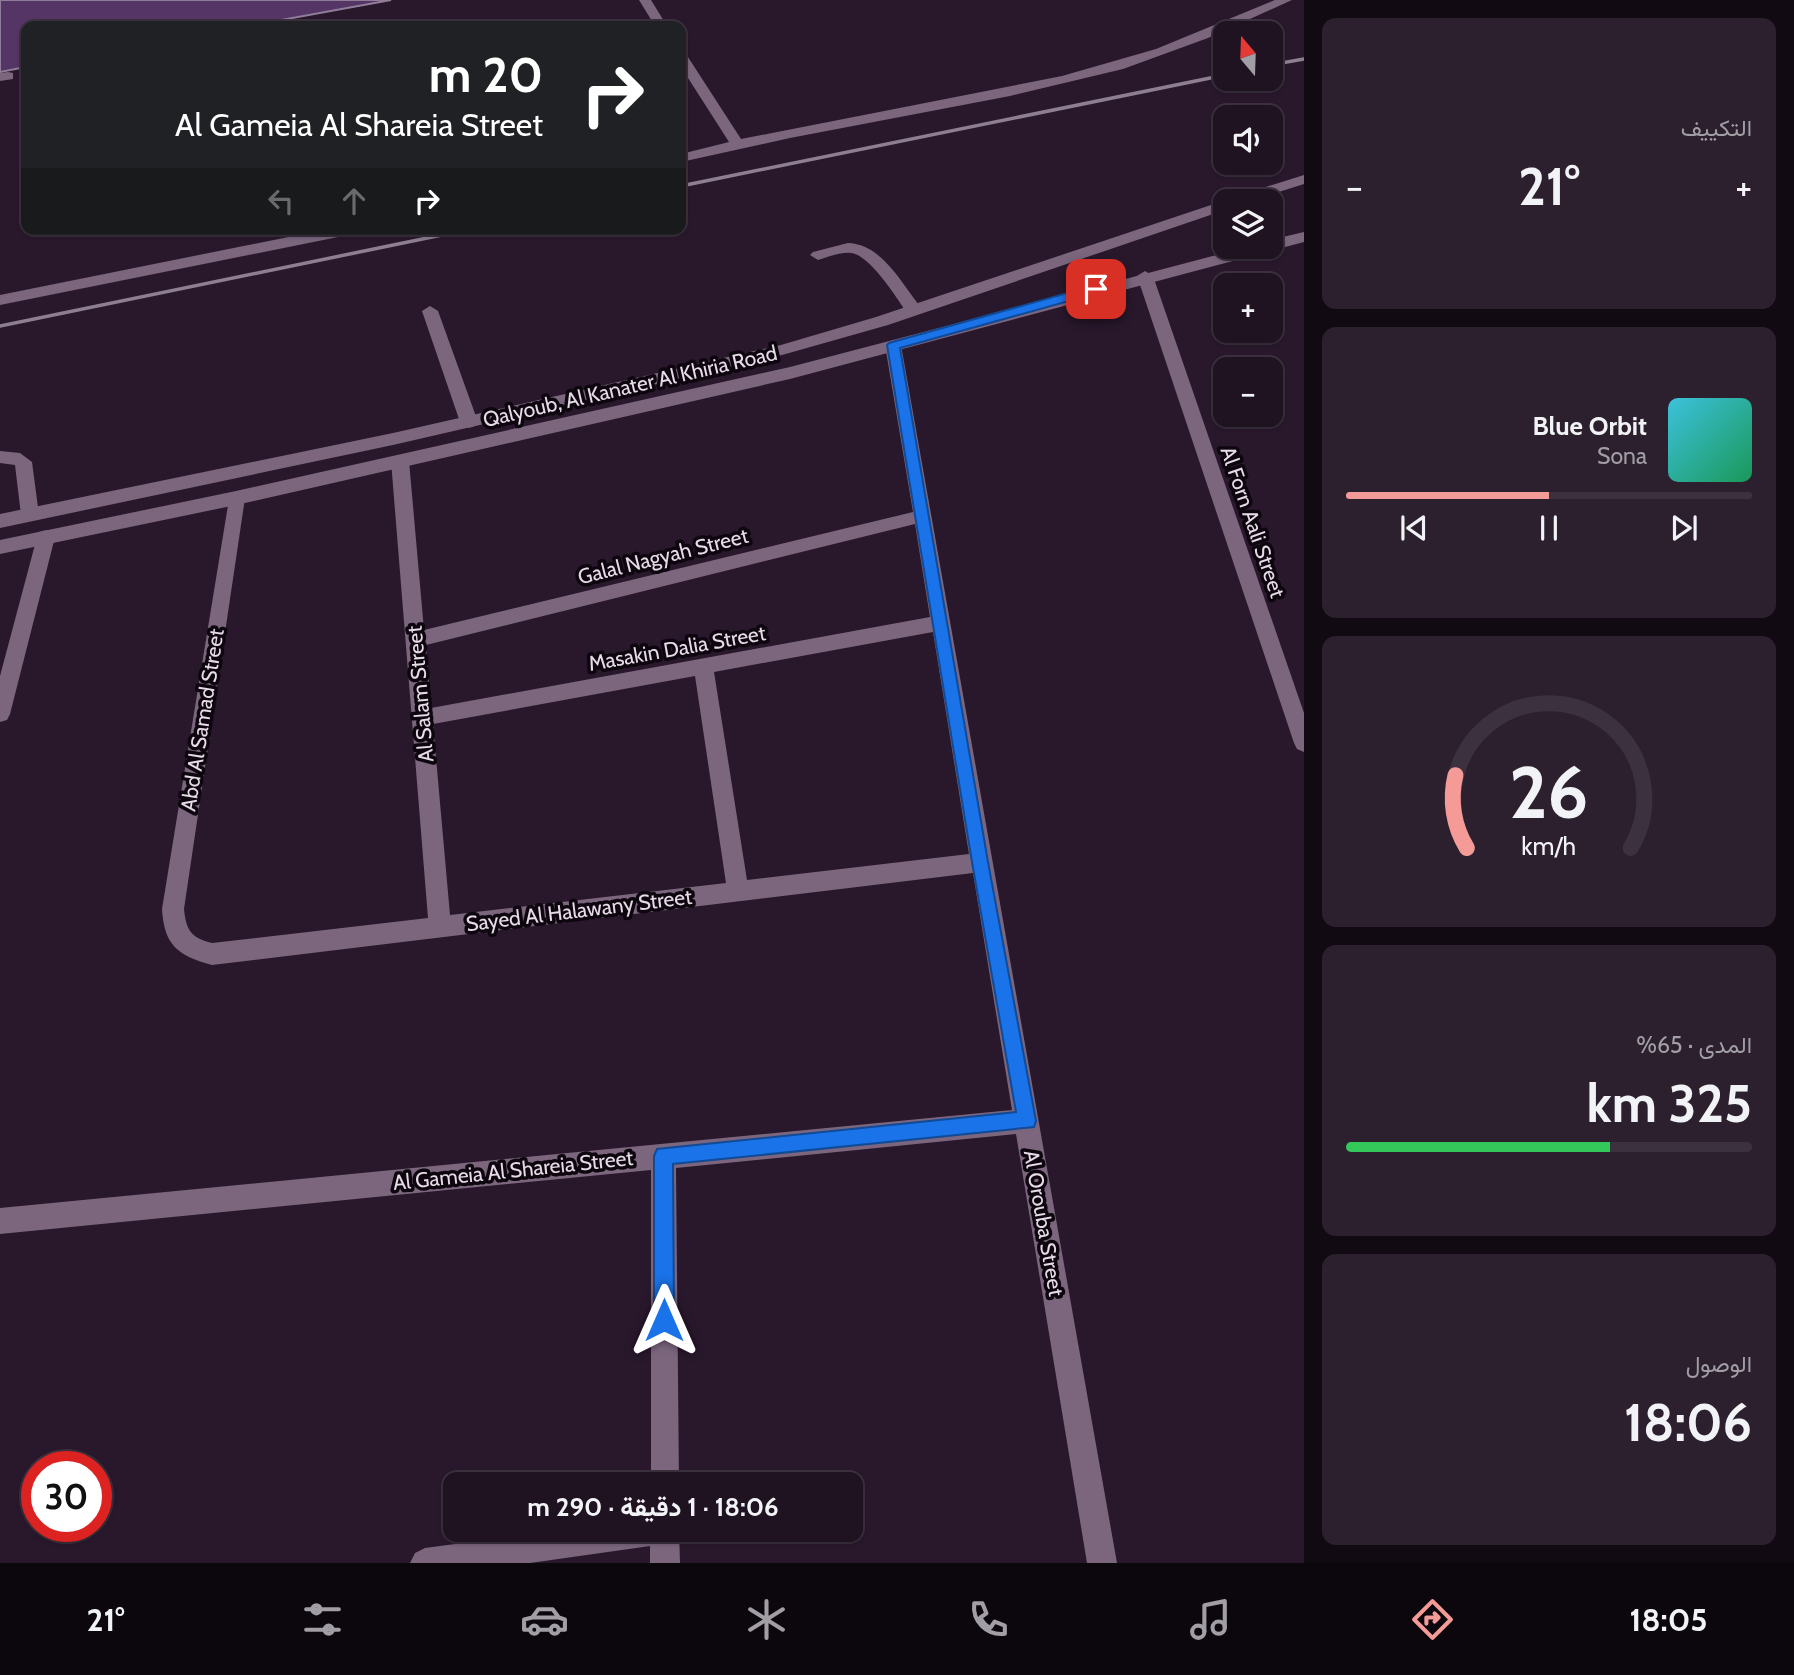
<!DOCTYPE html>
<html lang="ar">
<head>
<meta charset="utf-8">
<style>
	body { margin:0; font-family:Cabin,Vazirmatn,sans-serif; background:#2c202e; color:#f1f3f6; direction:rtl; height:100vh; display:flex; flex-direction:column; font-size:26px; white-space:nowrap }
	* { box-sizing:border-box; margin:0 }
	p { font-size:23px; color:#a19ea5 }
	.icon { flex:none; width:38px; height:38px; fill:none; stroke:currentColor; stroke-width:2; stroke-linecap:round; stroke-linejoin:round }
	.map { position:relative; flex:1; overflow:hidden; direction:ltr }
	.sheet { display:flex; flex-direction:column; gap:18px; padding:18px; background:#110a12; width:490px }
	.sheet>* { flex:none }
	.banner { position:absolute; left:21px; top:21px; width:665px; height:214px; border-radius:14px; box-shadow:0 2px 5px #0004,0 0 0 2px #3c323f; direction:rtl; background:#202124; color:#fff; overflow:hidden }
	.needle { width:46px; rotate:341deg }
	.fabs { position:absolute; left:1213px; top:21px; display:grid; gap:14px }
	.fabs a { display:grid; place-items:center; width:70px; height:70px; border-radius:14px; background:#1f1221; box-shadow:0 2px 5px #0004,0 0 0 2px #3c323f; font-size:35px }
	.speed { position:absolute; left:21px; top:1451px; display:flex; gap:14px; font-size:35px; font-weight:700; text-align:center }
	.speed>* { display:grid; place-content:center; width:91px; height:91px; border-radius:50%; background:#1f1221; box-shadow:0 2px 5px #0004,0 0 0 2px #3c323f; line-height:1 }
	.speed .limit { border:10px solid #d22; background:#fff; color:#111 }
	.pin { position:absolute; display:grid; place-items:center; width:60px; height:60px; color:#fff; margin:-30px; border-radius:14px; box-shadow:0 4px 10px #0006 }
	.me { position:absolute; width:77px; margin:-38px; rotate:0deg; stroke-linejoin:round; filter:drop-shadow(0 0 5px #0008) }
	.turn { display:flex; align-items:center; gap:24px; height:147px; padding:0 28px; font-size:32px }
	.turn .icon { width:91px; height:91px; stroke-width:2.5 }
	.turn b { display:block; font-size:49px; line-height:60px }
	.lanes { display:flex; align-items:center; height:66px; padding:0 28px; background:#0003; justify-content:center; gap:35px; direction:ltr }
	.lanes .off { opacity:.35 }
	.big { font-size:52px; font-weight:700; line-height:1.1 }
	.sheet .card { flex:1; display:flex; flex-direction:column; justify-content:center; gap:10px; min-width:0; padding:0 24px; border-radius:14px; background:#2c202e }
	.sheet .dial { align-items:center; gap:0 }
	.dial svg { height:182px; overflow:visible; fill:none; stroke:#3c323f; stroke-width:7; stroke-linecap:round; text-anchor:middle }
	.dial text { fill:#f1f3f6; stroke:none }
	.song { display:flex; align-items:center; gap:21px }
	.cover { width:84px; height:84px; border-radius:10px; background:linear-gradient(135deg,hsl(190 70% 55%),hsl(150 70% 35%)) }
	.played { height:7px; border-radius:4px; background:linear-gradient(90deg,#f59b97 50%,#3c323f 50%) }
	.keys { display:flex; justify-content:space-around; direction:ltr }
	.heat { display:flex; justify-content:space-between; align-items:center; font-size:38px; direction:ltr }
	.charge { height:10px; border-radius:5px; background:linear-gradient(90deg,#34c759 65%,#3c323f 0) }
	.trip { position:absolute; left:443px; top:1472px; width:420px; height:70px; border-radius:14px; background:#1f1221; box-shadow:0 2px 5px #0004,0 0 0 2px #3c323f; font-weight:700; line-height:70px; text-align:center; direction:rtl }
	.dock { display:flex; height:112px; justify-content:space-around; align-items:center; background:#0c070d; color:#a19ea5 }
	.dock .icon { width:49px; height:49px }
	.dock .active { color:#f59b97 }
	.dock b { font-size:32px; color:#f1f3f6 }
	main { display:flex; flex:1; min-height:0 }
	.map>svg:first-child { display:block }
	.building { fill:#553565; stroke:#907e99; stroke-width:2 }
	.lines { fill:none; stroke-linecap:round; stroke-linejoin:round }
	.lane { fill:#7b667e; fill-rule:evenodd }
	.street { fill:#7b667e; fill-rule:evenodd }
	.secondary { fill:#7b667e; fill-rule:evenodd }
	.rail { stroke:#8d7f90; stroke-width:3.5 }
	.route { fill:#1a73e8; stroke:#114b97; stroke-width:2 }
	.labels { text-anchor:middle; dominant-baseline:central; stroke-width:7; stroke-linejoin:round; paint-order:stroke }
	.street-label { font-size:21px; fill:#e7dbe9; stroke:#0d060e }
</style>
</head>
<body>
<main>
<section class="sheet">
<div class="card"><p>التكييف</p>
<div class="heat"><a>−</a><b class="big">21°</b><a>+</a></div>
</div>
<div class="card">
<div class="song"><i class="cover"></i><div><b>Blue Orbit</b><p>Sona</p></div></div>
<div class="played"></div>
<div class="keys"><svg class="icon" aria-label="previous" viewBox="0 0 24 24"><path d="M18 5L8 12l10 7zM5 5v14"/></svg><svg class="icon" aria-label="pause" viewBox="0 0 24 24"><path d="M8 5v14M16 5v14"/></svg><svg class="icon" aria-label="next" viewBox="0 0 24 24"><path d="M6 5l10 7-10 7zM19 5v14"/></svg></div>
</div>
<div class="card dial"><svg viewBox="0 0 100 80">
<path d="M14 69A42 42 0 1 1 86 69"/>
<path d="M14 69A42 42 0 0 1 9 37" stroke="#f59b97"/>
<text x="50" y="56" font-size="32" font-weight="700">26</text>
<text x="50" y="72" font-size="11">km/h</text>
</svg></div>
<div class="card"><p>المدى · 65%</p><b class="big">325 km</b><div class="charge"></div></div>
<div class="card"><p>الوصول</p><b class="big">18:06</b></div>
</section>
<div class="map">
<svg width="1304" height="1563" viewBox="0 0 1304 1563">
	<rect width="100%" height="100%" fill="#29182c"/>
	<path class="building" d="M0 0H391L249 26H26V67L0 72Z"/>
	<g class="lines">
		<g class="lane">
			<path d="M639 0H651L667 26H655Z"/>
			<path d="M1275 0H1292L1208 38 1123 69 1010 96 790 138 681 162V154L729 142 681 67V53L686 54 741 139 1062 76 1156 49Z"/>
			<path d="M8 72 13 73V79L0 81V73Z"/>
			<path d="M328 229H360L353 234 0 305V295Z"/>
			<path d="M848 243C881 244 900 281 919 305L921 309 919 313H907C896 297 870 255 851 253 840 252 828 257 818 260L810 255 813 252Z"/>
			<path d="M430 306 438 311 478 422 475 426 469 428 460 422 422 311Z"/>
			<path d="M0 451 20 453 32 462 39 515 36 520H24L21 515 15 465 0 463Z"/>
		</g>
		<g class="street">
			<path d="M1145 271 1153 276 1304 713V752L1297 749 1294 743 1137 276Z"/>
			<path d="M893 340 901 345 1117 1563H1087L1016 1134 676 1168 679 1484H651V1170L0 1234V1208L1012 1110 973 873 212 965C178 956 164 945 162 909L230 493H242L245 498 184 909C186 930 191 938 212 943L428 918 391 461 394 457H406L409 461 424 630 913 512 885 345ZM915 524 930 617 431 708 426 645ZM933 632 969 854 747 880 714 672ZM695 676 726 883 450 915 433 724Z"/>
			<path d="M46 530 53 532 55 537 10 714 7 720 0 722V676L37 537 39 532Z"/>
			<path d="M562 1530H679L680 1563H650V1546L530 1563H410L415 1553 425 1548Z"/>
		</g>
		<g class="secondary">
			<path d="M1304 175V184L1250 201H1229L1231 198Z"/>
			<path d="M1225 201V210L888 325 782 355 393 445 0 528V514L393 433 781 345 876 317 1220 202 1228 201Z"/>
			<path d="M1304 232V242L790 379 236 505 0 554V540L236 491 790 367 1247 247H1270V240Z"/>
		</g>
		<g class="rail">
			<path d="M1270 65 1304 59"/>
			<path d="M681 186 1225 75"/>
			<path d="M0 326 471 229"/>
		</g>
	</g>
	<path class="route" d="M1096 285 1101 287V292L900 348 988 862 1036 1121 1034 1127 673 1164 674 1320 671 1327 664 1330 657 1327 654 1320V1156L657 1149 1016 1112 972 862 887 345 889 343Z"/>
	<g class="labels">
		<g class="street-label">
			<text transform="translate(630 386) rotate(-13)">Qalyoub, Al Kanater Al Khiria Road</text>
			<text transform="translate(1253 522) rotate(71)">Al Forn Aali Street</text>
			<text transform="translate(663 556) rotate(-14)">Galal Nagyah Street</text>
			<text transform="translate(677 648) rotate(-10)">Masakin Dalia Street</text>
			<text transform="translate(420 694) rotate(-95)">Al Salam Street</text>
			<text transform="translate(202 720) rotate(-81)">Abd Al Samad Street</text>
			<text transform="translate(579 910) rotate(-7)">Sayed Al Halawany Street</text>
			<text transform="translate(513 1170) rotate(-6)">Al Gameia Al Shareia Street</text>
			<text transform="translate(1044 1223) rotate(80)">Al Orouba Street</text>
		</g>
	</g>
</svg>
<div class="fabs">
<a><svg class="needle" viewBox="-14 -14 28 28"><path d="M0-13l5 13h-10z" fill="#e53935"/><path d="M0 13l5-13h-10z" fill="#a19ea5"/></svg></a>
<a><svg class="icon" aria-label="sound" viewBox="0 0 24 24"><path d="M4 9h4l5-4v14l-5-4H4zM17 9q2 3 0 6"/></svg></a>
<a><svg class="icon" aria-label="layers" viewBox="0 0 24 24"><path d="M12 4l9 5-9 5-9-5zM3 14l9 5 9-5"/></svg></a>
<a>+</a>
<a>−</a>
</div>
<div class="speed"><div class="limit">30</div></div>
<div class="pin" style="left:1096px;top:289px;background:#d93025"><svg class="icon" aria-label="arrive" viewBox="0 0 24 24"><path d="M6 21V4h12l-3 4 3 4H6"/></svg></div>
<svg class="me" style="left:664px;top:1320px" viewBox="-20 -20 40 40"><path d="M0-17L14 15 0 8-14 15z" fill="#1a73e8" stroke="#fff" stroke-width="4"/></svg>
<div class="trip">18:06 · 1 دقيقة · 290 m</div>
<div class="banner">
<div class="turn"><svg class="icon" aria-label="right" viewBox="0 0 24 24"><path d="M7 20v-9h11M14 6l5 5-5 5"/></svg><div><b>20 m</b>Al Gameia Al Shareia Street</div></div>
<div class="lanes"><svg class="icon off" aria-label="left" viewBox="0 0 24 24"><path d="M17 20v-9H6M10 6l-5 5 5 5"/></svg><svg class="icon off" aria-label="ahead" viewBox="0 0 24 24"><path d="M12 20V5M6 11l6-6 6 6"/></svg><svg class="icon" aria-label="right" viewBox="0 0 24 24"><path d="M7 20v-9h11M14 6l5 5-5 5"/></svg></div>
</div>
</div>
</main>
<nav class="dock">
<b>18:05</b>
<svg class="icon active" aria-label="directions" viewBox="0 0 24 24"><path d="M12 3l9 9-9 9-9-9zM9 14v-3h6M13 9l2 2-2 2"/></svg>
<svg class="icon" aria-label="music" viewBox="0 0 24 24"><path d="M9 18V5l10-2v13"/><circle cx="6" cy="18" r="3"/><circle cx="16" cy="16" r="3"/></svg>
<svg class="icon" aria-label="phone" viewBox="0 0 24 24"><path d="M5 4h4l2 5-3 2q2 4 5 5l2-3 5 2v4C11 20 4 13 5 4z"/></svg>
<svg class="icon" aria-label="climate" viewBox="0 0 24 24"><path d="M12 3v18M4 7l16 10M4 17L20 7"/></svg>
<svg class="icon" aria-label="car" viewBox="0 0 24 24"><path d="M5 17H2v-5l4-1 3-4h7l3 4 3 1v5h-3M9 17h6M6 11h13"/><circle cx="7" cy="17" r="2"/><circle cx="17" cy="17" r="2"/></svg>
<svg class="icon" aria-label="filters" viewBox="0 0 24 24"><path d="M4 7h16M4 17h16"/><circle cx="9" cy="7" r="2"/><circle cx="15" cy="17" r="2"/></svg>
<b>21°</b>
</nav>
</body>
</html>
